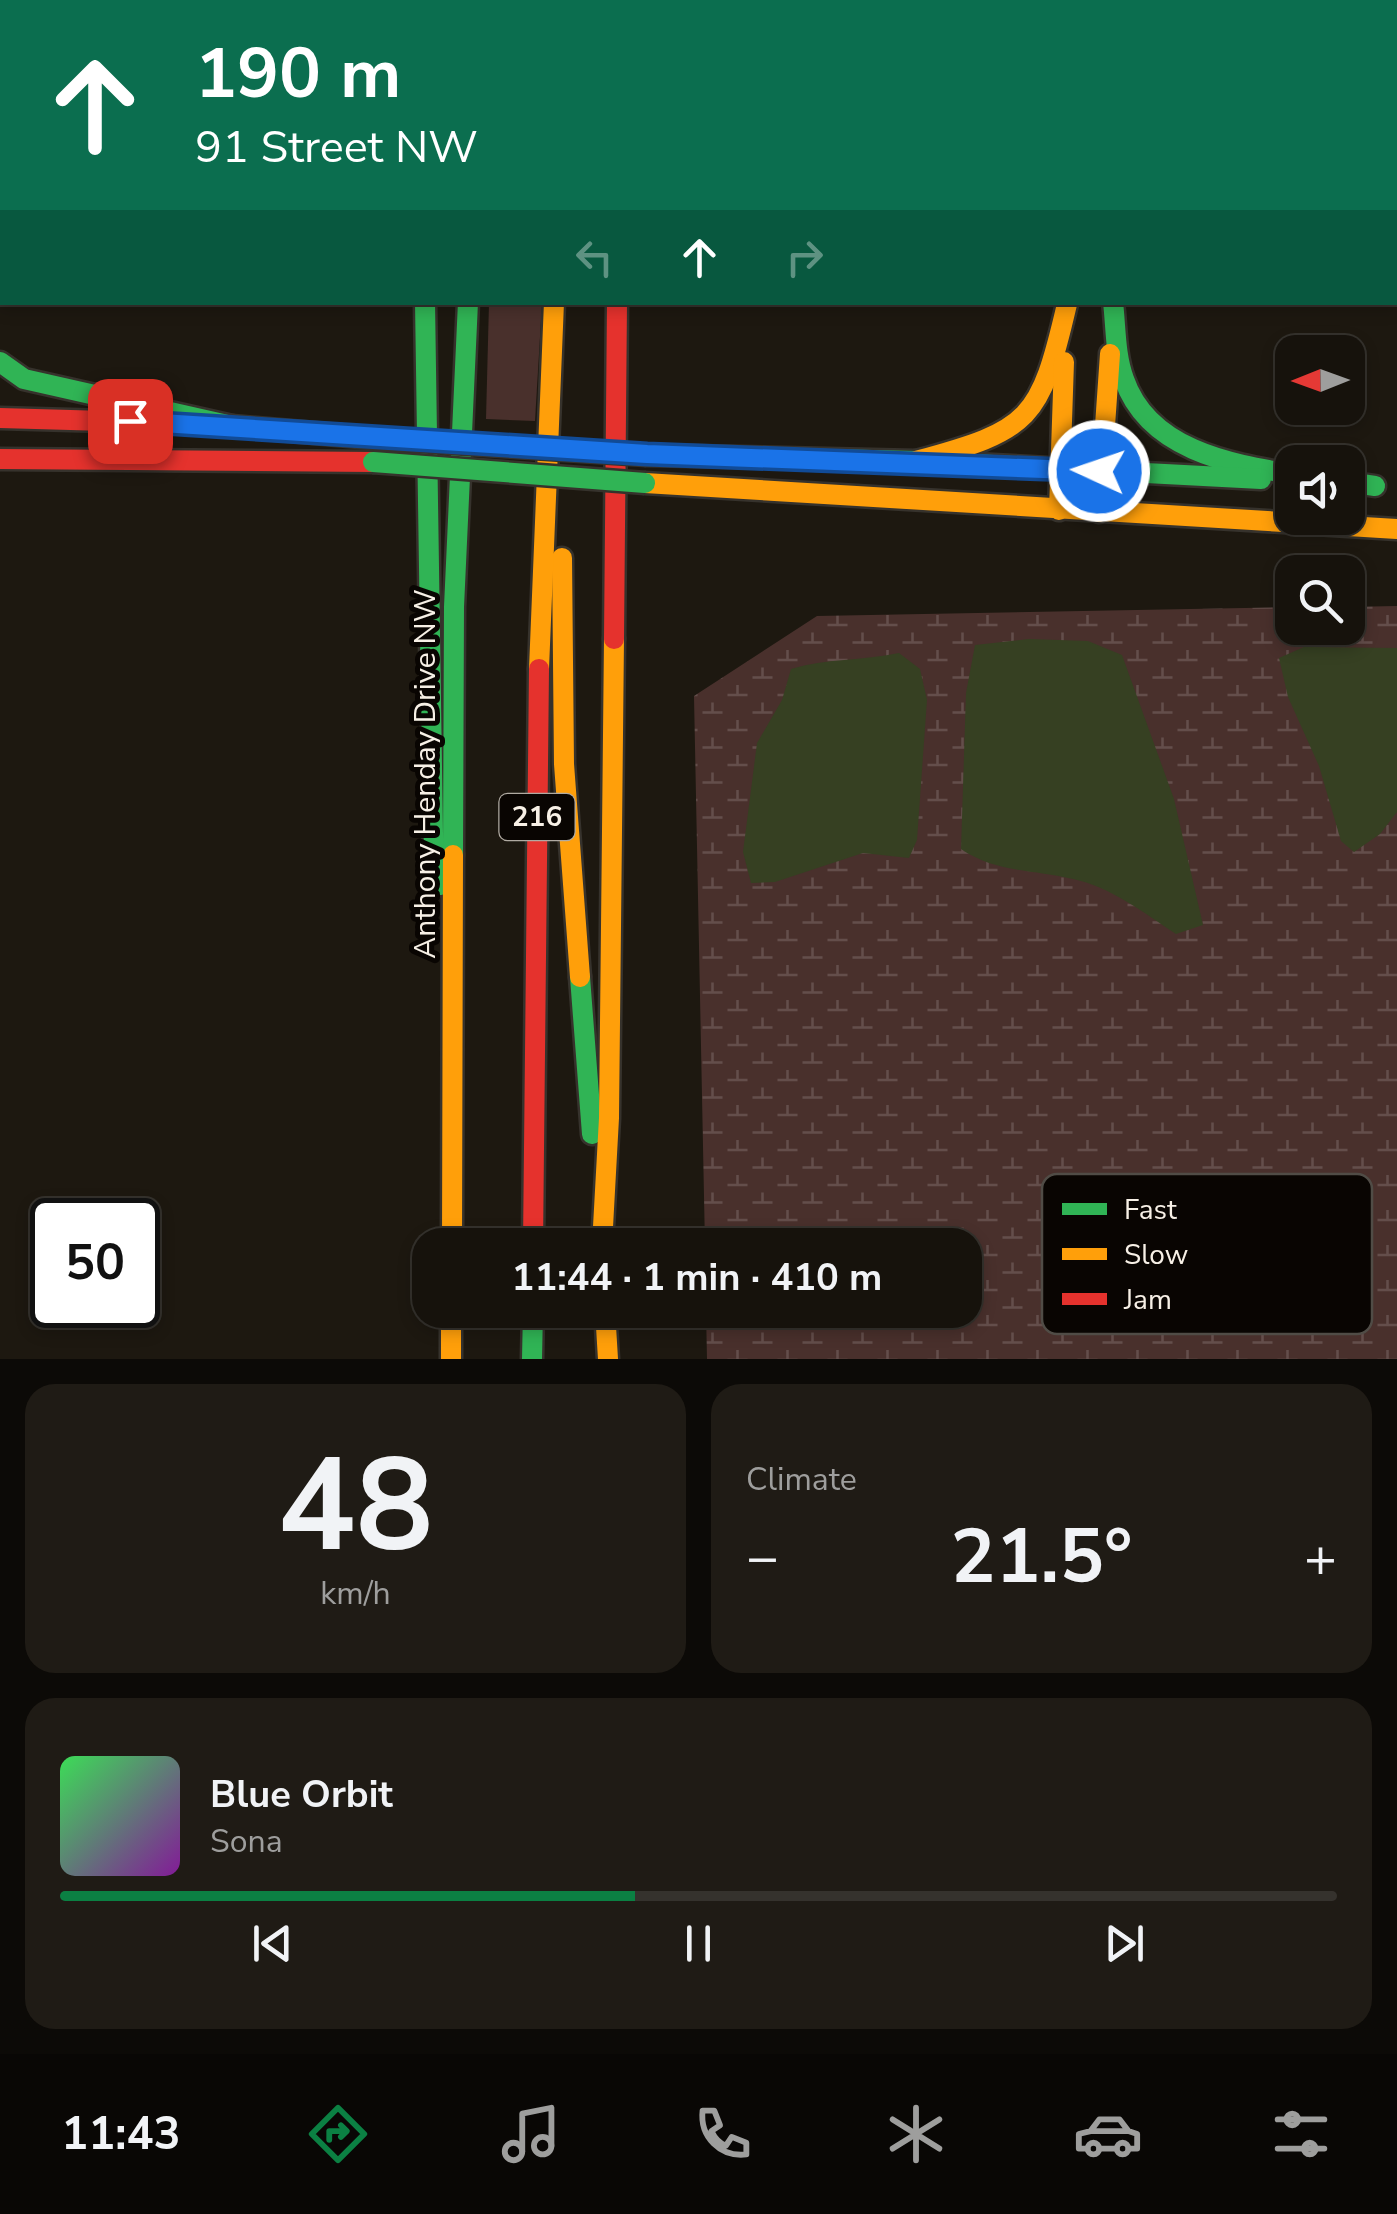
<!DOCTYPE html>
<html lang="en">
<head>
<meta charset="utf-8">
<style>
	body { margin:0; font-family:"Nunito Sans",sans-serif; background:#1f1b15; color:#f1f3f6; height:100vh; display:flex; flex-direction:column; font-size:38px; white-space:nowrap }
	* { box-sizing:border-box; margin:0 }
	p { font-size:32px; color:#9e9e9d }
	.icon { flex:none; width:55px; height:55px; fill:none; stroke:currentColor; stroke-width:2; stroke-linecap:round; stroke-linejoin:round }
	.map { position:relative; height:1359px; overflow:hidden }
	.panel { display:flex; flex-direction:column; gap:25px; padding:25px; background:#0c0a07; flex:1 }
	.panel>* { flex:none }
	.top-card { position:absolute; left:0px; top:0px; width:1398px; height:305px; box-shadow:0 5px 15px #0003,0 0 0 2px #35322d; background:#0b6e4f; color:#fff; overflow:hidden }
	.needle { width:65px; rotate:269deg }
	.controls { position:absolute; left:1275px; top:335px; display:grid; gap:20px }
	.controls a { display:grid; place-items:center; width:90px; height:90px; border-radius:20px; background:#16120c; box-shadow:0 5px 15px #0003,0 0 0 2px #35322d; font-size:50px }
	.speed { position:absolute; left:30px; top:1198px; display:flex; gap:20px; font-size:50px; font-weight:700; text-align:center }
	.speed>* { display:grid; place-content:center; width:130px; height:130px; border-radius:50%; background:#16120c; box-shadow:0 5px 15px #0003,0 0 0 2px #35322d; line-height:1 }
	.speed .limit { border:5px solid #111; border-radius:15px; background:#fff; color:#111 }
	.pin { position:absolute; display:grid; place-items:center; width:85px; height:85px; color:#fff; margin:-42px; border-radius:20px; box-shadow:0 5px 15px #0006 }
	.me { position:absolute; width:110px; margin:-55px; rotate:273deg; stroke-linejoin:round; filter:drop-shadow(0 0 8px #0008) }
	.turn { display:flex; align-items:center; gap:35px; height:210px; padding:0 30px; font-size:45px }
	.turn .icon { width:130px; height:130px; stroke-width:2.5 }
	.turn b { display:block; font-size:70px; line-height:85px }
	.lanes { display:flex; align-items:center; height:95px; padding:0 30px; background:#0003; justify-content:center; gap:50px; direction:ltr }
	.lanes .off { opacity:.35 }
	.big { font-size:75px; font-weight:700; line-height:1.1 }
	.panel .tile { flex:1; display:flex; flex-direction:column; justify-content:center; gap:15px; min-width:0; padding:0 35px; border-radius:30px; background:#1f1b15 }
	.panel .dial { align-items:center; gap:0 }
	.dial b { font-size:130px; line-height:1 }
	.song { display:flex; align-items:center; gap:30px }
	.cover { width:120px; height:120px; border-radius:15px; background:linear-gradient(135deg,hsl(130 70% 55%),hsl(290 70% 35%)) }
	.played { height:10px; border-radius:5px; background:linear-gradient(90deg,#0b8043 45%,#35322d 45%) }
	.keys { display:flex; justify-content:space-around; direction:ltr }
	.heat { display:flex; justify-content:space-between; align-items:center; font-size:55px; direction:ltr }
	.panel .tiles { flex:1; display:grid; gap:25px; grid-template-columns:1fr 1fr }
	.tile:last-child { grid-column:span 2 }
	.trip { position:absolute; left:412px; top:1228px; width:570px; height:100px; border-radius:30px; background:#16120c; box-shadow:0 5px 15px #0003,0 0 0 2px #35322d; font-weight:700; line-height:100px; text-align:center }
	.menu { display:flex; height:160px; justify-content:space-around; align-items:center; background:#090705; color:#9e9e9d }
	.menu .icon { width:70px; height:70px }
	.menu .selected { color:#0b8043 }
	.menu b { font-size:45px; color:#f1f3f6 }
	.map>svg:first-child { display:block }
	.green { fill:#49302c }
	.wetland { fill:url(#wetland-marsh) }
	.water { fill:#364022 }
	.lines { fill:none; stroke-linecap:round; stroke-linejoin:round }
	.fast-casing { stroke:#36322c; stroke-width:25 }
	.slow-casing { stroke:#36322c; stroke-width:25 }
	.jam-casing { stroke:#36322c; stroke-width:25 }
	.fast { stroke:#30b455; stroke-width:20 }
	.slow { stroke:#ff9f0a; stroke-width:20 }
	.jam { stroke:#e5322d; stroke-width:20 }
	.fast-bridge-casing { stroke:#36322c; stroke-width:25; stroke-linecap:butt }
	.jam-bridge-casing { stroke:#36322c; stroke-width:25; stroke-linecap:butt }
	.fast-bridge { stroke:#30b455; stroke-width:20 }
	.jam-bridge { stroke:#e5322d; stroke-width:20 }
	.route-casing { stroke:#114b97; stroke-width:25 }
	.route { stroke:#1a73e8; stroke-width:18 }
	.labels { text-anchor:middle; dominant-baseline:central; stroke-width:10; stroke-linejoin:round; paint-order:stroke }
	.shield { fill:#090502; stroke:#b0aaa2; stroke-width:2.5 }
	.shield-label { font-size:28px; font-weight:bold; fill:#f7f0e6 }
	.street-label { font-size:30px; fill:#f7f0e6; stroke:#090502 }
	.key { fill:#090502; stroke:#504c46; stroke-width:2.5 }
	.key-label { font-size:28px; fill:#f7f0e6 }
</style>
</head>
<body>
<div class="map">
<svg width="1397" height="1359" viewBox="0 0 1397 1359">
	<defs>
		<pattern id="wetland-marsh" width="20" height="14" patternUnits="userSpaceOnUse" patternTransform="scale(2.5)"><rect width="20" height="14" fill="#49302c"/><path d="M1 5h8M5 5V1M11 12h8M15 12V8" fill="none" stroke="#644e4b"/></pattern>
	</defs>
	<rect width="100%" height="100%" fill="#1d1810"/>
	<path class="green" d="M489 303H542L535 421 486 419Z"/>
	<path class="wetland" d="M1397 606V1359H707L706 1310H965V1245H705L694 696 817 616 1292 607V628H1348V607Z"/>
	<g class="water">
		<path d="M1029 639 1088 641 1122 655 1174 799 1203 925 1176 934C1144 913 1111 887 1073 879 1033 869 996 873 961 849L966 693 975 645Z"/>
		<path d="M1304 647 1397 648V812L1380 834 1354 852 1341 841 1319 766 1288 697 1279 658Z"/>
		<path d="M899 653 920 669 927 700 917 840 909 858 863 853 775 882 751 883 743 852 757 743 782 700 791 669C826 658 862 661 899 653Z"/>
	</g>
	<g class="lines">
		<g class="fast-casing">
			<g id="fast">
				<path d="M315 0 318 2"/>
				<path d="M25 2 28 0"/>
				<path d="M0 28 2 26"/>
				<path d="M425 302 433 833 440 885"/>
				<path d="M1113 302C1116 327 1115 355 1124 379 1148 449 1228 464 1292 474"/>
				<path d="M0 362 24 379 232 426"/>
				<path d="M220 425 373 438"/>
				<path d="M647 455 916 461 1261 479"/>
				<path d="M1348 482 1375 486"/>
				<path d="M453 855 454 607 468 302"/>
				<path d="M580 977 592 1134"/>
				<path d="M532 1359 533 1310"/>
			</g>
		</g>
		<g class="slow-casing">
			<g id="slow">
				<path d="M486 0V2"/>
				<path d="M951 0 954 2"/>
				<path d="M916 461C1031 430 1040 420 1067 304"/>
				<path d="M645 483 1397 529"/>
				<path d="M1059 510 1064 362"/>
				<path d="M1099 512 1110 354"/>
				<path d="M562 558 564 764 580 977"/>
				<path d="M539 669 554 302"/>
				<path d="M452 1245 453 855"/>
				<path d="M602 1245 609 1118 614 639"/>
				<path d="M451 1310V1359"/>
				<path d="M605 1310 608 1359"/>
			</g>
		</g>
		<g class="jam-casing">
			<g id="jam">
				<path d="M568 2 569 0"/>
				<path d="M0 418 176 423"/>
				<path d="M0 459 373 462"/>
				<path d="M614 639 617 302"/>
				<path d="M533 1245 539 669"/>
			</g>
		</g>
		<use href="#fast" class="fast"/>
		<use href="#slow" class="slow"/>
		<use href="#jam" class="jam"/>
		<g class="fast-bridge-casing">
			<path id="fast-bridge" d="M373 462 645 483"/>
		</g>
		<g class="jam-bridge-casing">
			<path id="jam-bridge" d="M373 438 647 455"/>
		</g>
		<use href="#fast-bridge" class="fast-bridge"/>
		<use href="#jam-bridge" class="jam-bridge"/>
	</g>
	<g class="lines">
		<g class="route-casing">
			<path id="route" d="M130 421 647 454 1099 471"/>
		</g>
		<use href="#route" class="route"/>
	</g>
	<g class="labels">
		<rect class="shield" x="499.5" y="794" width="75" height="46" rx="8"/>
		<g class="shield-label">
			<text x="537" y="817">216</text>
		</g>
		<g class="street-label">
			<text transform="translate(425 774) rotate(-90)">Anthony Henday Drive NW</text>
		</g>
	</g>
	<rect x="1042" y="1174" width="330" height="160" rx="15" class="key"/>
	<rect x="1062" y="1203" width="45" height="12" fill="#30b455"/>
	<rect x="1062" y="1248" width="45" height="12" fill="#ff9f0a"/>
	<rect x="1062" y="1293" width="45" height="12" fill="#e5322d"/>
	<g class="key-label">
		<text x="1124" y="1219">Fast</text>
		<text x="1124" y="1264">Slow</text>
		<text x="1124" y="1309">Jam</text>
	</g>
</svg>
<div class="controls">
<a><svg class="needle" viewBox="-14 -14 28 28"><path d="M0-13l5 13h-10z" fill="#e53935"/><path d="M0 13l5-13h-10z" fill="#9e9e9d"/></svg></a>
<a><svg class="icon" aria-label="sound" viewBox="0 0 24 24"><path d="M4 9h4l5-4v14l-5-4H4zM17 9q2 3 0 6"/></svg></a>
<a><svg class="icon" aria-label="search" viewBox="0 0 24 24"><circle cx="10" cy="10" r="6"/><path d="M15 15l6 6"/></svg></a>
</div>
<div class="speed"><div class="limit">50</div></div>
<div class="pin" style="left:130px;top:421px;background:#d93025"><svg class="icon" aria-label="arrive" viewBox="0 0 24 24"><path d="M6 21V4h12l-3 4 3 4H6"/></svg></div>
<svg class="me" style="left:1099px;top:471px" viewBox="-20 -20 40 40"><circle r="17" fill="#1a73e8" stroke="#fff" stroke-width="3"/><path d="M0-11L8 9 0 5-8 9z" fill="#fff"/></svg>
<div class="trip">11:44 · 1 min · 410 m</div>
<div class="top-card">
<div class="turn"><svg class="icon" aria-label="ahead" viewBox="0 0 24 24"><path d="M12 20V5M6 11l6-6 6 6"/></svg><div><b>190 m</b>91 Street NW</div></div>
<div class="lanes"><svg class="icon off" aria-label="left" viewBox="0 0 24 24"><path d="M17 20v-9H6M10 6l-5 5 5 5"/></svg><svg class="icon" aria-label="ahead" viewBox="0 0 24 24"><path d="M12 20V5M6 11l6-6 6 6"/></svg><svg class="icon off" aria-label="right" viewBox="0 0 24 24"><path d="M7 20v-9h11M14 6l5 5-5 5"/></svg></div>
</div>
</div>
<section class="panel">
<div class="tiles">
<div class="tile dial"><b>48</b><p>km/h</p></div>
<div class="tile"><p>Climate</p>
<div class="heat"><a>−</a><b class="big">21.5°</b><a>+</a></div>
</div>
<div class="tile">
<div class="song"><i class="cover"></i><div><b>Blue Orbit</b><p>Sona</p></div></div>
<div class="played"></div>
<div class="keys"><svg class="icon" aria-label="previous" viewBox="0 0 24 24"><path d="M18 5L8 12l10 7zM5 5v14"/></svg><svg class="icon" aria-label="pause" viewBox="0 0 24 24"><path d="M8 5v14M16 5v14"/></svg><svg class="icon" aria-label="next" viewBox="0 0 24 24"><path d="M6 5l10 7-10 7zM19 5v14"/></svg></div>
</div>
</div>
</section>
<nav class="menu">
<b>11:43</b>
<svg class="icon selected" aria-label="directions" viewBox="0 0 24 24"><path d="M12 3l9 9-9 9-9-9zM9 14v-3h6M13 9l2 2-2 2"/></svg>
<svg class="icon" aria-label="music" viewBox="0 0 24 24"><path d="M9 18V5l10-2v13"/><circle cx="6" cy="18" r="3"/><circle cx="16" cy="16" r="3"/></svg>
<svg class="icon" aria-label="phone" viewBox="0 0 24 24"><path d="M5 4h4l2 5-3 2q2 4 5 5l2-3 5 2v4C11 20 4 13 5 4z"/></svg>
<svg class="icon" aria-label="climate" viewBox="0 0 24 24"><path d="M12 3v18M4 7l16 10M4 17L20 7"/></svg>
<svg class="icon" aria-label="car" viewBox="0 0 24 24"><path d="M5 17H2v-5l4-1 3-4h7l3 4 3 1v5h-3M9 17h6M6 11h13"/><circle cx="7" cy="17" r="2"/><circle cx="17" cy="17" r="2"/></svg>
<svg class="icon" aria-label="filters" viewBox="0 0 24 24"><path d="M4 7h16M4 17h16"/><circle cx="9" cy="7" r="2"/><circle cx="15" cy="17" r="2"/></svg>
</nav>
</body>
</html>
